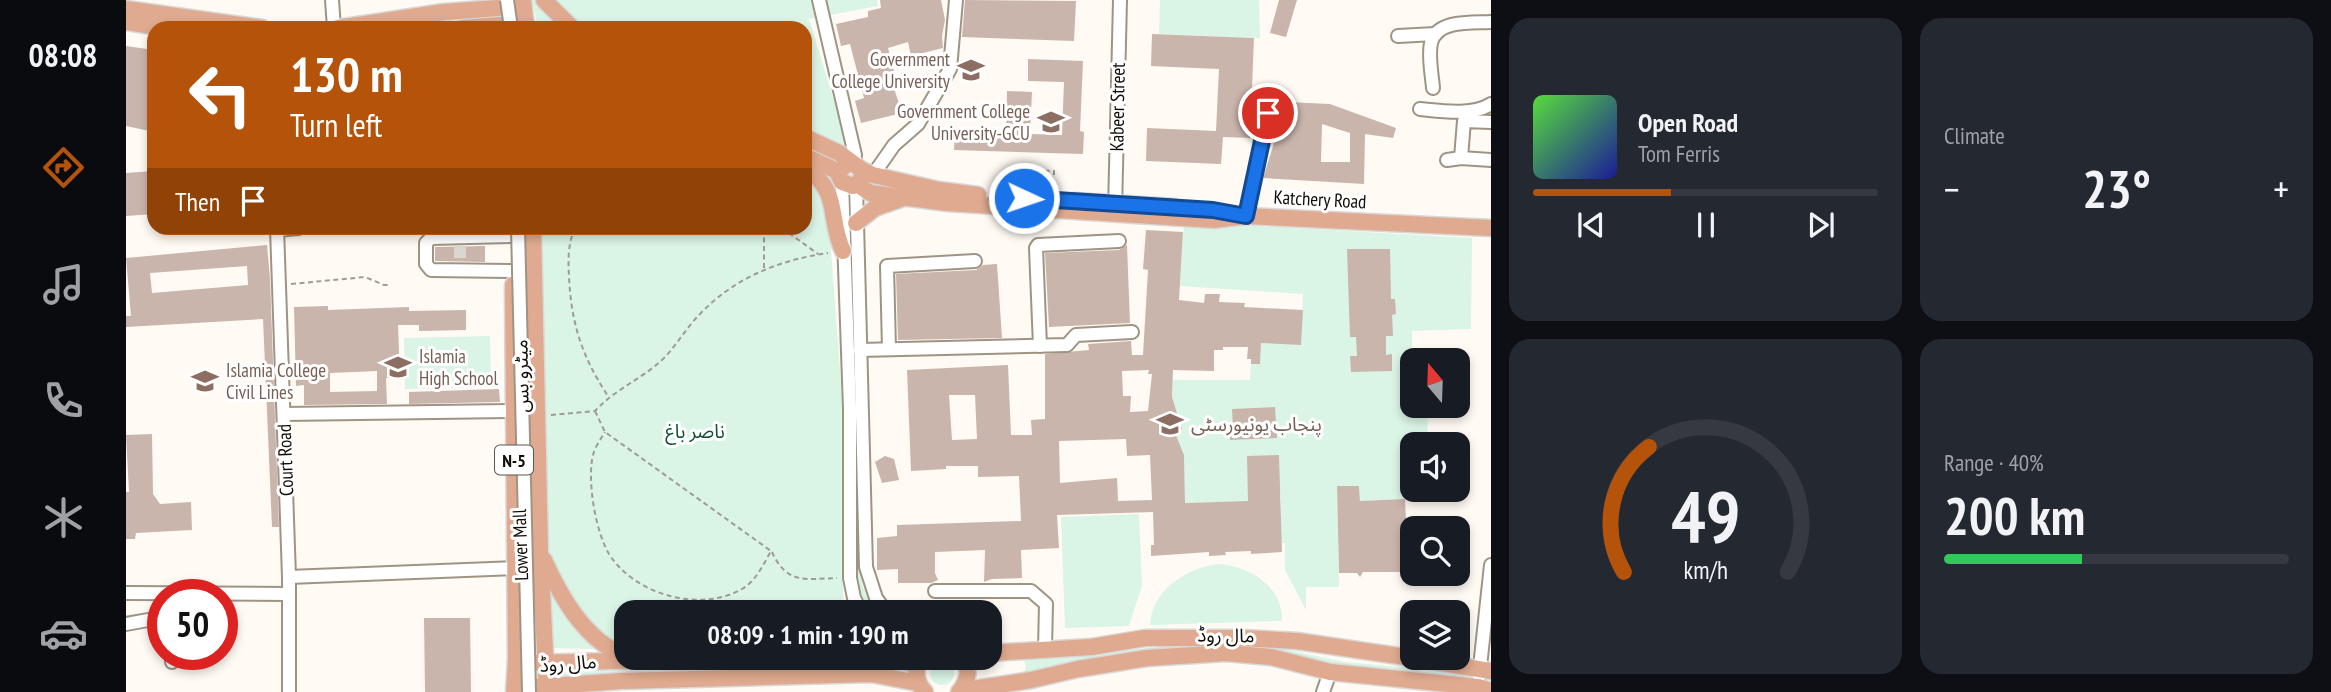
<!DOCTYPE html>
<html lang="en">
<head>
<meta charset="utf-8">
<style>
	body { margin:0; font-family:"PT Sans Narrow","Noto Sans Arabic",sans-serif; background:#242831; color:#f1f3f6; height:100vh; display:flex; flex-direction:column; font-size:26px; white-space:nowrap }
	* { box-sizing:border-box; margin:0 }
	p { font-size:23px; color:#9ea1a6 }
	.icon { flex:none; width:38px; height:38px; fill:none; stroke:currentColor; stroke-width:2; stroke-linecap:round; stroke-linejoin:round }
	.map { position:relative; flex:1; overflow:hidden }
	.panel { display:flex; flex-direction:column; gap:18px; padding:18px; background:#0d0f14; width:840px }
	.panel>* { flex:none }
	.top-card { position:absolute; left:21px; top:21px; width:665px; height:214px; border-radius:21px; box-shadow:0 4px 10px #0003; background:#b45309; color:#fff; overflow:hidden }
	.needle { width:46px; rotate:341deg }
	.controls { position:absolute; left:1274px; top:348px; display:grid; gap:14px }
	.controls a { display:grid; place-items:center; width:70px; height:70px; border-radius:14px; background:#171b24; box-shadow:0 4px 10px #0003; font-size:35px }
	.speed { position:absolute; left:21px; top:579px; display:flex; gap:14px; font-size:35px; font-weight:700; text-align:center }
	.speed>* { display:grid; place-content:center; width:91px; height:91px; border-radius:50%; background:#171b24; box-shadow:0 4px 10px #0003; line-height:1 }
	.speed .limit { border:10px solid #d22; background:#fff; color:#111 }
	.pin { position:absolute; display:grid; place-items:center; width:60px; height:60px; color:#fff; margin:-30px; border:4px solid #fff; border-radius:50%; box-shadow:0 2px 7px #0007 }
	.me { position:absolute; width:77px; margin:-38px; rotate:93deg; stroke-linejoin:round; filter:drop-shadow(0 0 5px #0008) }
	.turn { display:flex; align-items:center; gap:24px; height:147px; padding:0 28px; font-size:32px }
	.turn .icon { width:91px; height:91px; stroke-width:2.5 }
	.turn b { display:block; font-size:49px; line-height:60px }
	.then { display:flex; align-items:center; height:66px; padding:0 28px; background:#0003; gap:14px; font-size:26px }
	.big { font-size:52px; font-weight:700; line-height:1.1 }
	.panel .tile { flex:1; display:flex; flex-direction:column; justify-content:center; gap:10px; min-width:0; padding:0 24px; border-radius:21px; background:#242831 }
	.panel .dial { align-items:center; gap:0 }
	.dial svg { height:182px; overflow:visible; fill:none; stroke:#363941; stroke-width:7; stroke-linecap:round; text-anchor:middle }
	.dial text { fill:#f1f3f6; stroke:none }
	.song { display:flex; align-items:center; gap:21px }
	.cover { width:84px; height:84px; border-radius:10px; background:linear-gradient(135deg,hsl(110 70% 55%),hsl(240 70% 35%)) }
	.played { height:7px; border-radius:4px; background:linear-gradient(90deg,#b45309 40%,#363941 40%) }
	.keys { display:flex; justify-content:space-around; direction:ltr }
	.heat { display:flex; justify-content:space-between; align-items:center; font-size:38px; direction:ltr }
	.charge { height:10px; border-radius:5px; background:linear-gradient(90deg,#34c759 40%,#363941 0) }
	.panel .tiles { flex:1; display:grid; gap:18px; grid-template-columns:repeat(2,1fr) }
	.trip { position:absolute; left:488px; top:600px; width:388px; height:70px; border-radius:21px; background:#171b24; box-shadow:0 4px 10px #0003; font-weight:700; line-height:70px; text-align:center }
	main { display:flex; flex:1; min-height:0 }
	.tab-bar { display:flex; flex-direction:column; width:126px; justify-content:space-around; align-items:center; background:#090b0e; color:#9ea1a6 }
	.tab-bar .icon { width:49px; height:49px }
	.tab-bar .current { color:#b45309 }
	.tab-bar b { font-size:32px; color:#f1f3f6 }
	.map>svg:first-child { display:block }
	.green { fill:#daf4e5 }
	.building { fill:#cab5ad; fill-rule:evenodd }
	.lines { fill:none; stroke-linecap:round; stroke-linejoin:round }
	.minor-tunnel { stroke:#dbd7d0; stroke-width:12; stroke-dasharray:12 6; stroke-linecap:butt }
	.minor-casing { stroke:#9f9484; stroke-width:16 }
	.major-casing { stroke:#d9d8d7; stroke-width:19 }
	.path { stroke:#9f9b95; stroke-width:2; stroke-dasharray:5 3.5; stroke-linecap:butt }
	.minor { stroke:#fff; stroke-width:12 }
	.major { stroke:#dfaa8f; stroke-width:16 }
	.minor-bridge-casing { stroke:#9f9484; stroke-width:16; stroke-linecap:butt }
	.minor-bridge { stroke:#fff; stroke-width:12 }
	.route-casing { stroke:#114b97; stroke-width:18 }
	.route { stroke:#1a73e8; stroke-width:12 }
	.labels { text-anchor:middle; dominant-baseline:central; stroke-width:6; stroke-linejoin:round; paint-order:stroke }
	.shield { fill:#fff; stroke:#585652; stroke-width:2 }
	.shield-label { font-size:18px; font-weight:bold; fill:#110e08 }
	.education-label { font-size:19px; fill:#785e54; stroke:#fff; text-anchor:start }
	.street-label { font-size:19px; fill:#110e08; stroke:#fff }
	.park-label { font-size:19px; fill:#0f5035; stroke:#fff }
</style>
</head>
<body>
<main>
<nav class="tab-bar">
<b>08:08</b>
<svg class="icon current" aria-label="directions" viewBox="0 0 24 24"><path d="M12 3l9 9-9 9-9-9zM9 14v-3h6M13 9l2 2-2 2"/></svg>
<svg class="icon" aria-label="music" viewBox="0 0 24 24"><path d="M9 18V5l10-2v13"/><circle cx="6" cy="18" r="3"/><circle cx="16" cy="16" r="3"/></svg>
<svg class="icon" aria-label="phone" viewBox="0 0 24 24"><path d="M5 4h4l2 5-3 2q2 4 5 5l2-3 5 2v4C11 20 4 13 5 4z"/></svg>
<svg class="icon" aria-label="climate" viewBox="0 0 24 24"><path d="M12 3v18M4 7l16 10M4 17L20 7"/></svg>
<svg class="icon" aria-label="car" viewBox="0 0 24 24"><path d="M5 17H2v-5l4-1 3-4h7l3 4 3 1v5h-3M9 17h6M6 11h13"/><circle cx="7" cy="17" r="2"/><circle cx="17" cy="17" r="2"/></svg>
</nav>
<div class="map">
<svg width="1365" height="692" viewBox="0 0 1365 692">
	<rect width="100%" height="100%" fill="#fffaf3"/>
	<g class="green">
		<path d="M406 0H413L437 28H419L411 23Z"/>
		<path d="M426 0H751L752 6 683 19 725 156 679 134V28H462L444 17Z"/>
		<path d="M1034 0H1133L1134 38 1033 34Z"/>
		<path d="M679 173 701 198 719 436 717 612H500V648L467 629 423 562 416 228H679Z"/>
		<path d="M723 195 734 563 737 586 751 612H742L729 591Z"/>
		<path d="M1058 222 1346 238 1345 329 1286 331V406H1302L1301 444H1286V464H1280L1279 499 1234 501 1233 486 1211 487 1213 587H1180V610L1159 570V543H1155V495L1122 501 1059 503 1058 459 1049 433 1056 429 1048 403H1046L1047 380H1124L1125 364H1134L1135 343 1175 345 1177 294 1054 286Z"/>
		<path d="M364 336 365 387 279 389 278 338Z"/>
		<path d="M1013 514 1016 585 1003 626 939 628 935 517Z"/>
		<path d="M1092 564C1123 566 1157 586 1156 621L1024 625C1025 590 1061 568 1092 564Z"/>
		<path d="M422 582 470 645V649L424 648Z"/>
		<path d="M1054 645H1120L1163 650 1218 662 1331 672 1336 674V677H1330L1209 665 1162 654 985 657 898 672 900 666 898 660Z"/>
		<circle cx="816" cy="673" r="12"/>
		<path d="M754 662 756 665 754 668 440 678 436 674 439 671Z"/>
	</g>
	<g class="building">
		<path d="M754 0H815L819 20 816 36 817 48 785 56 782 42 762 48 769 75 764 76 776 113 735 123 729 101 738 98 724 44 715 46 710 24 742 17V11L755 8Z"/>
		<path d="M839 0 950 1 948 41 836 37Z"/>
		<path d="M1153 0H1171L1160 37 1144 33Z"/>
		<path d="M1026 34 1128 38 1124 138 1097 137 1095 164 1020 161 1021 128 1090 131 1093 69 1025 66Z"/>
		<path d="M0 46 28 50V132L0 126Z"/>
		<path d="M902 59 957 61 954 131 958 132 957 154 828 150 829 131 880 133 881 91 906 92 904 134 936 135 938 82 902 81Z"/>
		<path d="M1161 102 1204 104 1270 128 1267 138 1239 134 1238 184 1137 178ZM1196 124 1224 133V162H1195Z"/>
		<path d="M28 171V214L0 216V173Z"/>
		<path d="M1020 230 1057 232 1053 300 1078 303 1079 294H1094L1093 302 1119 303 1118 307 1177 310 1175 345 1135 343 1134 364H1125V359H1121L1122 347H1097V350H1088V371L1047 370 1046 397 1056 429 1049 433 1058 455 1059 503 1122 501 1121 456 1153 455 1156 552 1125 554V551L1099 552 1100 555 1083 556V552L1025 556V545H1028L1027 512 931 515 933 548 895 550 896 578 866 579 858 582 859 550 809 552V573L812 580 805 583H772V569L751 570V538L771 536V525L895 521 893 476 852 477V466H820V469L785 471 781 370 882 365 885 435H906L905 420 919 419V354L963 350 962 344 1005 341 1006 355H1017L1022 270 1017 269ZM1023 370 1022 374H1026L1022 411 1004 412 1005 396H997L996 371ZM823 395H849L851 439 826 440ZM1000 439 1001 456 1024 455 1026 500 992 501 991 478 934 483 933 441Z"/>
		<path d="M141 245 144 278 153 527H146L137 319 0 327V316H5L0 258ZM121 266 122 285 26 293 24 273Z"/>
		<path d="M1001 245 1004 323 923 327 919 253 993 250Z"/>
		<path d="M359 246V262L309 261V247Z"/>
		<path d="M1221 249H1264L1265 299H1269L1270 314 1266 315 1267 336H1260V355L1266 354V371L1225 372 1224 356H1231L1230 337H1224Z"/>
		<path d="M871 264 876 338 772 340 770 274 850 270 857 265Z"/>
		<path d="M202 306V310L283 307V311L340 310V330L293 331V325H272L274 378H260L261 404 178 405V385L170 386 168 307ZM251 371V391L204 392V373Z"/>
		<path d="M373 389 374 402 283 404V392Z"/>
		<path d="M1149 407 1151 438 1104 440V429H1107L1106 409Z"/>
		<path d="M26 434 27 494 34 504 65 502 66 530 10 533 9 539H0V492H3L0 435Z"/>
		<path d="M759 456 768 459 773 480 756 483 749 462Z"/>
		<path d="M1211 486H1233L1234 501 1279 499 1280 522H1286V571H1282L1280 575 1277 572H1237L1234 577 1231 573H1213Z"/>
		<path d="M298 618H344L345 692H299Z"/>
	</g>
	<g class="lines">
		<path class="minor-tunnel" d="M334 246V264"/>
		<g class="minor-casing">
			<g id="minor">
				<path d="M206 0 208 28"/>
				<path d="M693 0 729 155 728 163"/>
				<path d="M1272 36 1309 34"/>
				<path d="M1307 88C1306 75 1302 56 1305 43 1311 19 1347 23 1365 22"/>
				<path d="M1294 109C1315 111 1347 116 1365 104"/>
				<path d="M1335 158 1338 121 1365 122"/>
				<path d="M1321 160 1335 158 1365 160"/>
				<path d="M747 175 768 145 792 124 824 69 830 0"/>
				<path d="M716 182 724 408V578L728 598 735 612"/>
				<path d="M730 185 740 567 750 598 760 612"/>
				<path d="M989 210 994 0"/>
				<path d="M1120 216 1142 113"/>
				<path d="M151 228 163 577V692"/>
				<path d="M151 230 173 228"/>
				<path d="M386 236 305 238 300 243V264L305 270 387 271"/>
				<path d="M914 346 910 248 912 245 993 241"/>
				<path d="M763 349 761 266 849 261"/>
				<path d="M734 350 941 345 950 335 1006 332"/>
				<path d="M158 414 388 411"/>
				<path d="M163 577 388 568"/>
				<path d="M809 591H905L920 604 919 649"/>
				<path d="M0 593 163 594"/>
				<path d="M0 624 22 620"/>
				<path d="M46 654V662"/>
				<path d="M1353 676 1365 565"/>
				<path d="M1197 692 1204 672"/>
			</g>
		</g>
		<g class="major-casing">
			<g id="major">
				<path d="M397 0 400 28"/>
				<path d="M418 0 446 28"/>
				<path d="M0 9 136 28"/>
				<path d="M0 22 38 28"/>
				<path d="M212 28 318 12 372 8"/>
				<path d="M336 28 400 23"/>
				<path d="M679 137 713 153 736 170 747 175 813 190 852 195"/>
				<path d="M679 156 713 172"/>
				<path d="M724 163 714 169 713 176 716 182 727 186 733 182 736 176"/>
				<path d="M679 166C716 194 701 217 717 251"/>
				<path d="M731 184 744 193 822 203 1088 220 1120 216 1365 228"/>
				<path d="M948 201 1048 207"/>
				<path d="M730 223 749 208 775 199"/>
				<path d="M407 228 414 551 421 692"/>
				<path d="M387 285 390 659 388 692"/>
				<path d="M418 560C436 599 459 640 500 657"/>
				<path d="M864 653 965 647 1019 638H1116L1171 641 1286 658"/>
				<path d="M767 658 791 665"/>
				<path d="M795 658C788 670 789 682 799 692"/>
				<path d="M1286 658 1365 671"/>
				<path d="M410 663 603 658"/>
				<path d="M411 687 495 681 745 674 792 683"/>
				<path d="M834 691 905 680 952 669 1021 658 1100 653 1145 657 1204 672 1352 687 1365 691"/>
				<path d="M833 692C842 681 845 670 837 658"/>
			</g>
		</g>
		<g class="path">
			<path d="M898 193 899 170 928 171V177L917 176"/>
			<path d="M449 228C442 243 442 260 443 276 445 323 456 357 482 396"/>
			<path d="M656 228 692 254"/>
			<path d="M638 268V229L641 228"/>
			<path d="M165 284 239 277 258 285H263"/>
			<path d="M469 411 479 432 645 551C637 565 630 581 616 589 574 613 509 595 483 554 470 532 462 486 466 460 467 450 474 440 479 432"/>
			<path d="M425 415 469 411C489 389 516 379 537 359 551 345 560 328 574 314 608 278 653 260 702 253"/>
			<path d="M646 552C661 585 680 579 711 578"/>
		</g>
		<use href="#minor" class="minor"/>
		<use href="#major" class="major"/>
		<g class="minor-bridge-casing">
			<g id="minor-bridge">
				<path d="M381 0 385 28"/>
				<path d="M392 228 403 692"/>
			</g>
		</g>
		<use href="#minor-bridge" class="minor-bridge"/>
	</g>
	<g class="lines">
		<g class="route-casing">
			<path id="route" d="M898 198 1087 210 1120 216 1142 113"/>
		</g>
		<use href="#route" class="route"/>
	</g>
	<defs>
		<g id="university-bare" transform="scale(2.1)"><path d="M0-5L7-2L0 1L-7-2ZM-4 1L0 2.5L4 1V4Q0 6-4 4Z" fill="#8d6e63" stroke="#fff" stroke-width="2.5" paint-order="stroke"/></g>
		<g id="school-bare" transform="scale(2.1)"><path d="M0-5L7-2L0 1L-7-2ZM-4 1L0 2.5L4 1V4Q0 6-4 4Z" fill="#8d6e63" stroke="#fff" stroke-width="2.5" paint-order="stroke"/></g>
	</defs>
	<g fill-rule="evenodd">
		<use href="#university-bare" x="845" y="70"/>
		<use href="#university-bare" x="925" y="122"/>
		<use href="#school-bare" x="272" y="367"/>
		<use href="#university-bare" x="79" y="381"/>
		<use href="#university-bare" x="1044" y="424"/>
	</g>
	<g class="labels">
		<rect class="shield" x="369" y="445.5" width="38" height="29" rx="5"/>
		<g class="shield-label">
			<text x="388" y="460">N-5</text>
		</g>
		<g class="education-label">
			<text x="824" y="59" text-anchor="end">Government<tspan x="824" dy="22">College University</tspan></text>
			<text x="904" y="111" text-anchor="end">Government College<tspan x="904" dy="22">University-GCU</tspan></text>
			<text x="293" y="356">Islamia<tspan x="293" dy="22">High School</tspan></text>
			<text x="100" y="370">Islamia College<tspan x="100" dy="22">Civil Lines</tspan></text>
			<text x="1065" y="424">پنجاب یونیورسٹی</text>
		</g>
		<g class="street-label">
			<text transform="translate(991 107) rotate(-89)">Kabeer Street</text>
			<text transform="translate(1194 199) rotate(3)">Katchery Road</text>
			<text transform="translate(395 376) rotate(-91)">میٹرو بس</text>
			<text transform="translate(159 460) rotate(-92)">Court Road</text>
			<text transform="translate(394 545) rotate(-92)">Lower Mall</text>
			<text transform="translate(1100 635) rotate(1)">مال روڈ</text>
			<text transform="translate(442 663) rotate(-4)">مال روڈ</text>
		</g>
		<g class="park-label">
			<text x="569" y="431">ناصر باغ</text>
		</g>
	</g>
</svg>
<div class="controls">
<a><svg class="needle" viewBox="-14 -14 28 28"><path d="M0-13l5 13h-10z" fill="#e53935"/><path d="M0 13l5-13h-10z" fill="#9ea1a6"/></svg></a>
<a><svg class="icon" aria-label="sound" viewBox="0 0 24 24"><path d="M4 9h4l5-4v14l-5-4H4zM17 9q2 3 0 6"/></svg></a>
<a><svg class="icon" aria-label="search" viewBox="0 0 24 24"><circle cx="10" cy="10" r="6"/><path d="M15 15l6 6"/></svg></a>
<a><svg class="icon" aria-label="layers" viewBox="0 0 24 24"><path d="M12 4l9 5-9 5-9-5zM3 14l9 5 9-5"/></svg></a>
</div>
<div class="speed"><div class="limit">50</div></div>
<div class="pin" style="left:1142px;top:113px;background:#d93025"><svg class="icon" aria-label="arrive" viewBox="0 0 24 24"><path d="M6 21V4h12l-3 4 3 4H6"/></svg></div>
<svg class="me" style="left:898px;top:198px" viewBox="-20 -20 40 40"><circle r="17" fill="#1a73e8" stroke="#fff" stroke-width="3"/><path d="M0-11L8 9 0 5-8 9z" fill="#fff"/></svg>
<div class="trip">08:09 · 1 min · 190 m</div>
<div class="top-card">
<div class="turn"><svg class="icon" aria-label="left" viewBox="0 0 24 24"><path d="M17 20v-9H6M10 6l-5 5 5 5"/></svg><div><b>130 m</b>Turn left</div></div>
<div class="then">Then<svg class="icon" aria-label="arrive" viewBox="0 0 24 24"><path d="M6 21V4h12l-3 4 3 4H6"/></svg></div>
</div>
</div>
<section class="panel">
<div class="tiles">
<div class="tile">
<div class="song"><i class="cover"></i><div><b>Open Road</b><p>Tom Ferris</p></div></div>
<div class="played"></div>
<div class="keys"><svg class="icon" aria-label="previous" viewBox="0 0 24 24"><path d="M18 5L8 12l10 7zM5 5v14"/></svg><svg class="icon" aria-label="pause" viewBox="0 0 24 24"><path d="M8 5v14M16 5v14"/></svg><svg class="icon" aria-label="next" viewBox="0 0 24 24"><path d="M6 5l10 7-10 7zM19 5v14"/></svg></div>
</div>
<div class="tile"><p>Climate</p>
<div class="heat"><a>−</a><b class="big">23°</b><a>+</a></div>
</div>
<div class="tile dial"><svg viewBox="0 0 100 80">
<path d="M14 69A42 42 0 1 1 86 69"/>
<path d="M14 69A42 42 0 0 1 25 14" stroke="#b45309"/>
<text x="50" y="56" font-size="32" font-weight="700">49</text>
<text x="50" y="72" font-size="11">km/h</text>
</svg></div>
<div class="tile"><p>Range · 40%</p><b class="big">200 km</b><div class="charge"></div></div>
</div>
</section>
</main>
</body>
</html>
